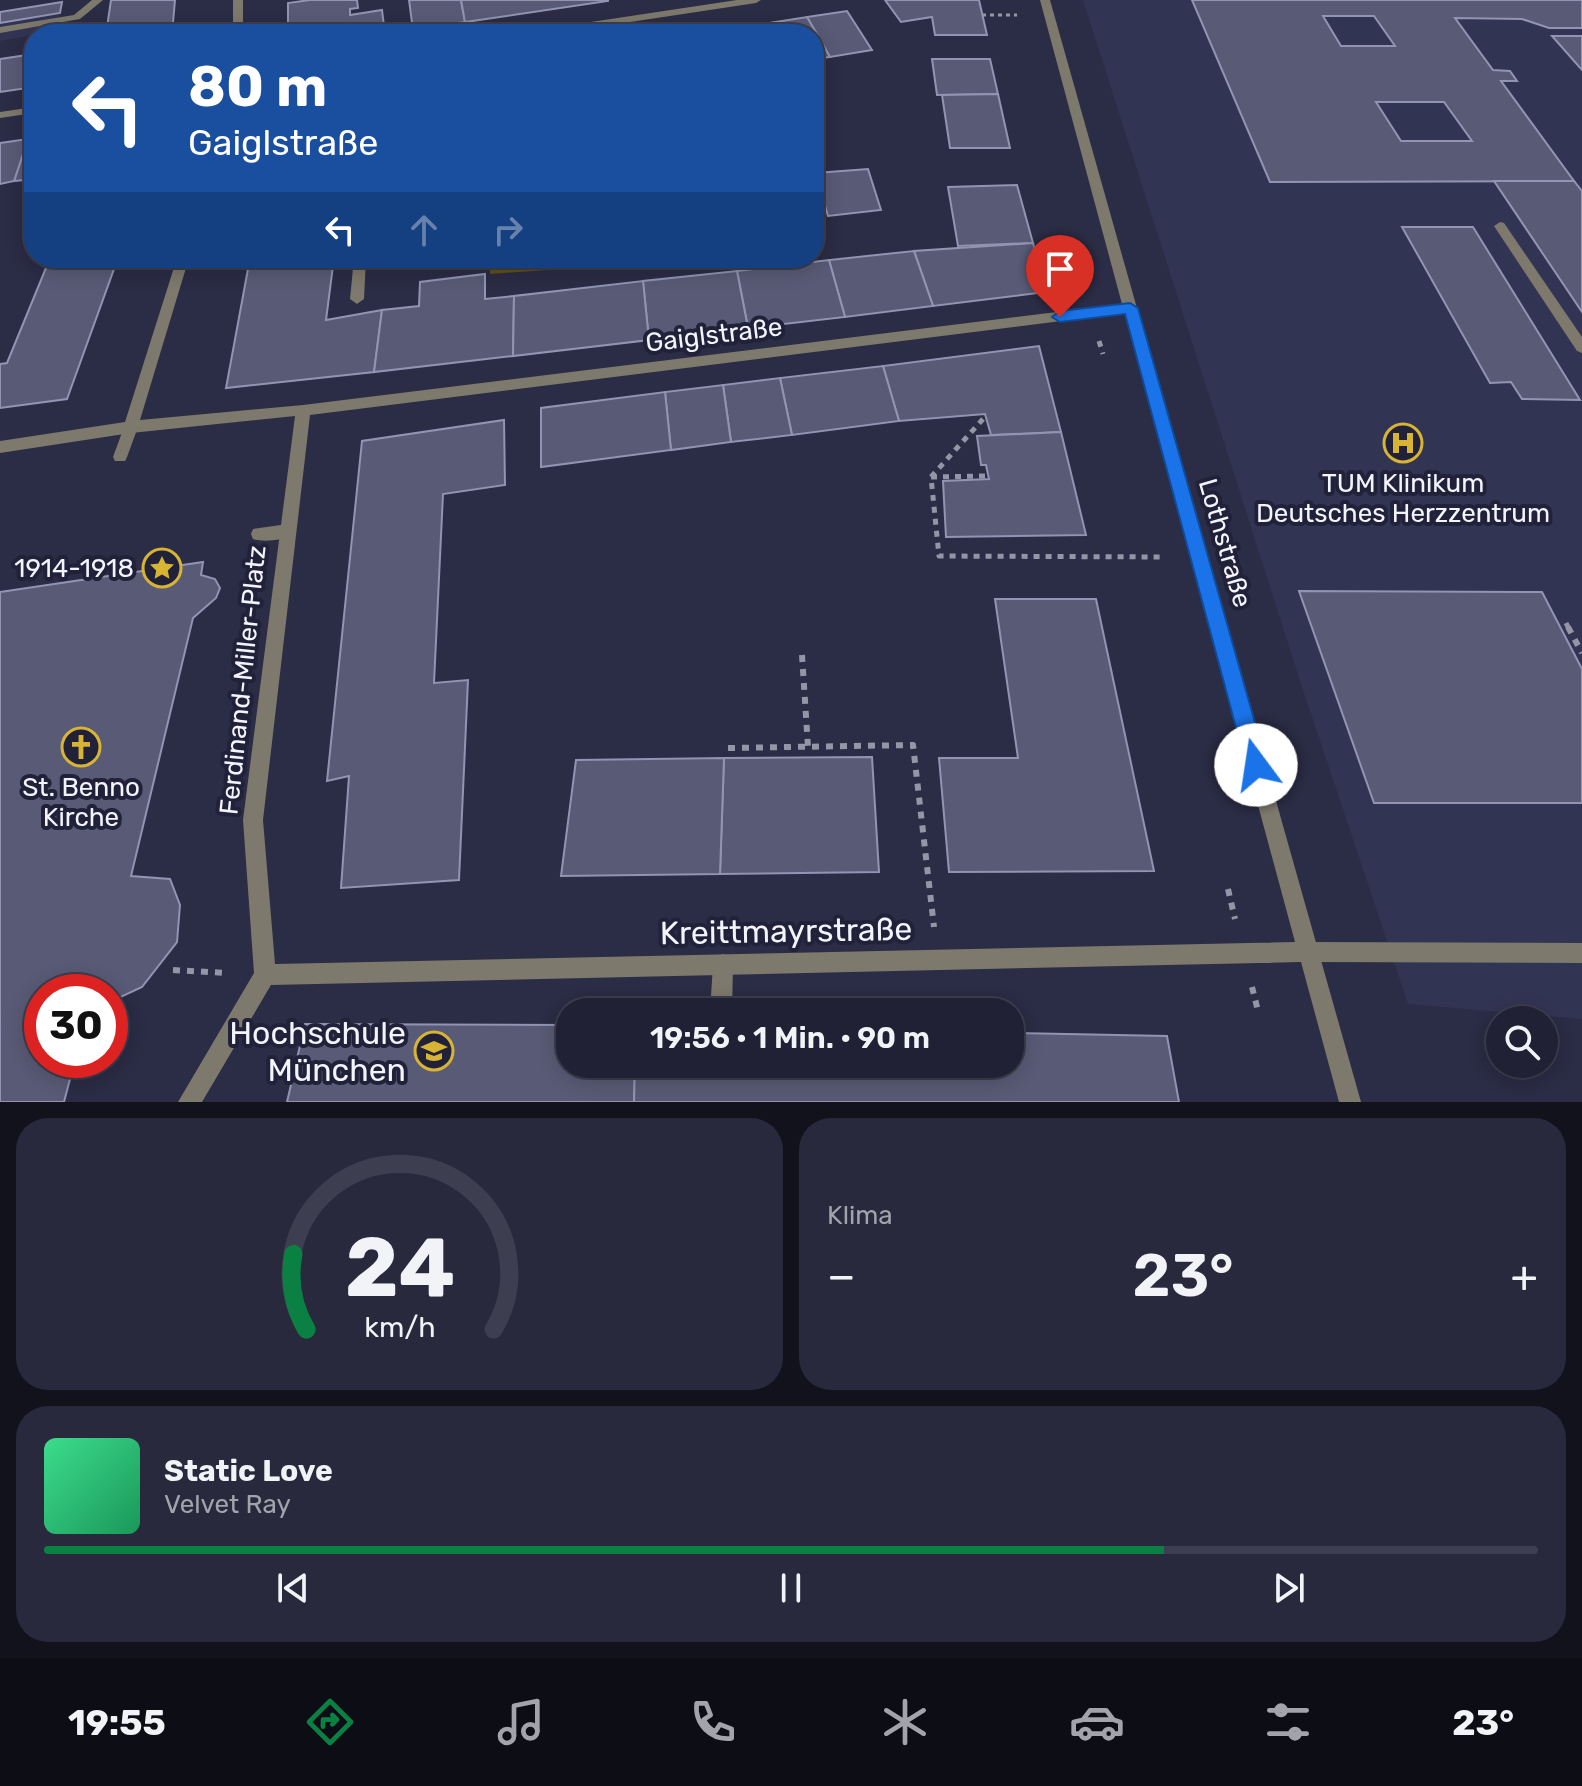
<!DOCTYPE html>
<html lang="de">
<head>
<meta charset="utf-8">
<style>
	body { margin:0; font-family:Rubik,sans-serif; background:#28293c; color:#f1f3f6; height:100vh; display:flex; flex-direction:column; font-size:30px; white-space:nowrap }
	* { box-sizing:border-box; margin:0 }
	p { font-size:26px; color:#a2a3ac }
	.icon { flex:none; width:44px; height:44px; fill:none; stroke:currentColor; stroke-width:2; stroke-linecap:round; stroke-linejoin:round }
	.map { position:relative; height:1102px; overflow:hidden }
	.details { display:flex; flex-direction:column; gap:16px; padding:16px; background:#12121d; flex:1 }
	.details>* { flex:none }
	.top-card { position:absolute; left:24px; top:24px; width:800px; height:244px; border-radius:32px; box-shadow:0 4px 20px #0003,0 0 0 2px #3d3e4f; background:#1a4fa0; color:#fff; overflow:hidden }
	.controls { position:absolute; left:1486px; top:1006px; display:grid; gap:16px }
	.controls a { display:grid; place-items:center; width:72px; height:72px; border-radius:50%; background:#202134; box-shadow:0 4px 20px #0003,0 0 0 2px #3d3e4f; font-size:40px }
	.speed { position:absolute; left:24px; top:974px; display:flex; gap:16px; font-size:40px; font-weight:700; text-align:center }
	.speed>* { display:grid; place-content:center; width:104px; height:104px; border-radius:50%; background:#202134; box-shadow:0 4px 20px #0003,0 0 0 2px #3d3e4f; line-height:1 }
	.speed .limit { border:12px solid #d22; background:#fff; color:#111 }
	.pin { position:absolute; display:grid; place-items:center; width:68px; height:68px; color:#fff; margin:-82px -34px; border-radius:50% 50% 50% 0; rotate:-45deg; box-shadow:0 0 8px #0007 }
	.pin .icon { rotate:45deg }
	.me { position:absolute; width:88px; margin:-44px; rotate:346deg; stroke-linejoin:round; filter:drop-shadow(0 0 6px #0008) }
	.turn { display:flex; align-items:center; gap:28px; height:168px; padding:0 32px; font-size:36px }
	.turn .icon { width:104px; height:104px; stroke-width:2.5 }
	.turn b { display:block; font-size:56px; line-height:68px }
	.lanes { display:flex; align-items:center; height:76px; padding:0 32px; background:#0003; justify-content:center; gap:40px; direction:ltr }
	.lanes .off { opacity:.35 }
	.big { font-size:60px; font-weight:600; line-height:1.1 }
	.details .card { flex:1; display:flex; flex-direction:column; justify-content:center; gap:12px; min-width:0; padding:0 28px; border-radius:32px; background:#28293c }
	.details .dial { align-items:center; gap:0 }
	.dial svg { height:208px; overflow:visible; fill:none; stroke:#3d3e4f; stroke-width:7; stroke-linecap:round; text-anchor:middle }
	.dial text { fill:#f1f3f6; stroke:none }
	.song { display:flex; align-items:center; gap:24px }
	.cover { width:96px; height:96px; border-radius:12px; background:linear-gradient(135deg,hsl(150 70% 55%),hsl(150 70% 35%)) }
	.played { height:8px; border-radius:4px; background:linear-gradient(90deg,#0b8043 75%,#3d3e4f 75%) }
	.keys { display:flex; justify-content:space-around; direction:ltr }
	.heat { display:flex; justify-content:space-between; align-items:center; font-size:44px; direction:ltr }
	.details .tiles { flex:1; display:grid; gap:16px; grid-template-columns:1fr 1fr }
	.card:last-child { grid-column:span 2 }
	.trip { position:absolute; left:556px; top:998px; width:468px; height:80px; border-radius:32px; background:#202134; box-shadow:0 4px 20px #0003,0 0 0 2px #3d3e4f; font-weight:600; line-height:80px; text-align:center }
	.tab-bar { display:flex; height:128px; justify-content:space-around; align-items:center; background:#0d0d15; color:#a2a3ac }
	.tab-bar .icon { width:56px; height:56px }
	.tab-bar .selected { color:#0b8043 }
	.tab-bar b { font-size:36px; color:#f1f3f6 }
	.map>svg:first-child { display:block }
	.built { fill:#323453 }
	.green { fill:#60501a }
	.building { fill:#595b76; stroke:#9194b2; stroke-width:2; fill-rule:evenodd }
	.lines { fill:none; stroke-linecap:round; stroke-linejoin:round }
	.path-far2 { stroke:#9495a6; stroke-width:3; stroke-dasharray:4 4; stroke-linecap:butt }
	.path-far1 { stroke:#9495a6; stroke-width:5; stroke-dasharray:6 6; stroke-linecap:butt }
	.path { stroke:#9495a6; stroke-width:6; stroke-dasharray:7 7; stroke-linecap:butt }
	.service { fill:#7d796c; fill-rule:evenodd }
	.pedestrian { fill:#7d796c; fill-rule:evenodd }
	.minor { fill:#7d796c; fill-rule:evenodd }
	.route { fill:#1a73e8; stroke:#114b97; stroke-width:2 }
	.labels { text-anchor:middle; dominant-baseline:central; stroke-width:8; stroke-linejoin:round; paint-order:stroke }
	.street-label { font-size:26px; fill:#f3f4fe; stroke:#21223a }
	.poi-label { font-size:26px; fill:#f3f4fe; stroke:#21223a }
	.near-street-label { font-size:32px; fill:#f3f4fe; stroke:#21223a }
	.near-poi-label { font-size:32px; fill:#f3f4fe; stroke:#21223a; text-anchor:end }
</style>
</head>
<body>
<div class="map">
<svg width="1582" height="1102" viewBox="0 0 1582 1102">
	<rect width="100%" height="100%" fill="#2b2c45"/>
	<g class="built">
		<path d="M1083 0H1582V1019L1408 1004 1300 681Z"/>
		<path d="M60 13 57 31 0 41V23Z"/>
	</g>
	<path class="green" d="M474 258H595L577 268 490 274V270H474Z"/>
	<g class="building">
		<path d="M111 0H175L172 34H106Z"/>
		<path d="M310 0H357L358 8 350 9V15L382 10 385 34H288V3Z"/>
		<path d="M409 0H461L465 22 413 30Z"/>
		<path d="M461 0H608V1L465 22Z"/>
		<path d="M885 0H979L987 35H935L932 17 901 22Z"/>
		<path d="M1192 0H1582V28H1549L1522 19 1455 18 1493 70 1510 71 1517 81H1501L1574 181 1270 182ZM1323 16H1374L1395 46H1341ZM1376 102H1444L1472 141H1401Z"/>
		<path d="M62 2 60 13 0 23V12Z"/>
		<path d="M847 11 872 50 830 57 807 17Z"/>
		<path d="M807 17 830 57 814 59V34H775L769 23Z"/>
		<path d="M1552 36H1582V70Z"/>
		<path d="M34 54V87L0 92V59Z"/>
		<path d="M932 59H990L998 94 937 95Z"/>
		<path d="M998 94 1010 148H950L942 95Z"/>
		<path d="M34 138V179L14 181 28 139Z"/>
		<path d="M28 139 14 181 0 184V143Z"/>
		<path d="M868 169 881 210 828 216 816 173Z"/>
		<path d="M1494 181H1574L1582 191V312Z"/>
		<path d="M1017 185 1033 243 958 246 948 187Z"/>
		<path d="M1402 227H1473L1580 400 1522 399 1511 382 1490 383Z"/>
		<path d="M1033 243 1046 292 933 306 914 251Z"/>
		<path d="M914 251 933 306 845 317 829 260Z"/>
		<path d="M50 258H118L67 399 0 408V364L7 363Z"/>
		<path d="M250 258H334L326 320 382 310 374 372 226 388Z"/>
		<path d="M829 260 845 317 748 328 737 271Z"/>
		<path d="M737 271 748 328 649 340 643 281Z"/>
		<path d="M485 274V299L514 296 513 356 374 372 382 310 419 306 420 282Z"/>
		<path d="M643 281 649 340 513 356 514 296Z"/>
		<path d="M1039 346 1061 432 991 435 985 414 899 421 883 366Z"/>
		<path d="M883 366 899 421 792 435 780 378Z"/>
		<path d="M780 378 792 435 731 442 723 385Z"/>
		<path d="M723 385 731 442 671 450 665 392Z"/>
		<path d="M665 392 671 450 541 467V408Z"/>
		<path d="M504 420 505 485 443 494 434 683 468 680 459 880 341 888 349 776 327 781 362 441Z"/>
		<path d="M1061 432 1086 535 946 537 943 481 989 479 986 465H981L977 436Z"/>
		<path d="M203 562 201 575 215 579 220 588 216 598 193 618 131 876 170 879 180 905 177 942 142 987 110 1002V992H42V1060H75L64 1102H0V592Z"/>
		<path d="M1299 591 1542 592 1582 669V803H1374Z"/>
		<path d="M995 599H1096L1154 871 949 872 939 758H1018Z"/>
		<path d="M872 757 879 872 720 874 724 758Z"/>
		<path d="M724 758 720 874 561 876 576 760Z"/>
		<path d="M305 1024 570 1025V1064H635L634 1102H287Z"/>
		<path d="M1010 1033 1167 1036 1179 1102H634L635 1064H1010Z"/>
	</g>
	<g class="lines">
		<g class="path-far2">
			<path d="M982 15H1017"/>
			<path d="M392 268 420 263 429 258"/>
		</g>
		<g class="path-far1">
			<path d="M1099 341 1103 354"/>
			<path d="M985 476 931 477 939 556 1164 557"/>
			<path d="M931 477 983 419"/>
			<path d="M92 578 93 571"/>
			<path d="M1566 623 1569 629"/>
		</g>
		<g class="path">
			<path d="M1568 627 1582 653"/>
			<path d="M802 655 808 747"/>
			<path d="M728 748 913 745 934 927"/>
			<path d="M1228 889 1235 919"/>
			<path d="M173 970 228 973"/>
			<path d="M1252 987 1258 1011"/>
		</g>
		<g class="service">
			<path d="M92 0H103L80 19 0 33V27L74 15Z"/>
			<path d="M1500 222 1504 223 1582 337V353L1577 351 1494 226Z"/>
			<path d="M354 258H366L364 299 357 304 350 299Z"/>
			<path d="M1308 942 1582 943V963L1308 962 1301 959 1298 952 1301 945Z"/>
			<path d="M723 954 730 957 733 964 732 1012H710L713 964 716 957Z"/>
		</g>
		<g class="pedestrian">
			<path d="M131 421 138 427 127 457 125 461H115L113 457 124 427Z"/>
			<path d="M288 524 294 526 296 531 294 536C283 539 265 543 253 539L251 534 253 529Z"/>
		</g>
		<g class="minor">
			<rect x="233" y="0" width="10" height="34"/>
			<path d="M737 0H761L756 3 551 34H526L531 31Z"/>
			<path d="M1040 0H1050L1361 1102H1339L1301 962 271 985 202 1102H178L254 973 243 820 295 416 131 433 0 453V441L125 422 177 258H189L140 420 303 405 1122 304ZM1125 313 1295 942 275 964 263 820 310 415Z"/>
			<path d="M34 107V113L0 118V112Z"/>
		</g>
	</g>
	<path class="route" d="M1130 303 1138 308 1267 765 1264 773 1256 776 1249 773 1246 765 1125 314 1060 322 1052 317 1060 311Z"/>
	<defs>
		<g id="hospital-ring" transform="scale(2)"><circle r="9.5" fill="#21223a" stroke="#d8b434" stroke-width="1.5"/><path d="M-5-5h3v3.5h4V-5h3V5h-3V1.5h-4V5h-3Z" fill="#d8b434"/></g>
		<g id="sight-ring" transform="scale(2)"><circle r="9.5" fill="#21223a" stroke="#d8b434" stroke-width="1.5"/><path d="M0-6L1.8-2.2L6-1.7L2.9 1.2L3.7 5.4L0 3.3L-3.7 5.4L-2.9 1.2L-6-1.7L-1.8-2.2Z" fill="#d8b434"/></g>
		<g id="church-ring" transform="scale(2)"><circle r="9.5" fill="#21223a" stroke="#d8b434" stroke-width="1.5"/><path d="M-1.2-6h2.4v3.5h3.3v2.4h-3.3V6h-2.4V-.1h-3.3v-2.4h3.3Z" fill="#d8b434"/></g>
		<g id="university-ring" transform="scale(2)"><circle r="9.5" fill="#21223a" stroke="#d8b434" stroke-width="1.5"/><path d="M0-5L7-2L0 1L-7-2ZM-4 1L0 2.5L4 1V4Q0 6-4 4Z" fill="#d8b434"/></g>
	</defs>
	<g fill-rule="evenodd">
		<use href="#hospital-ring" x="1403" y="443"/>
		<use href="#sight-ring" x="162" y="568"/>
		<use href="#church-ring" x="81" y="747"/>
		<use href="#university-ring" x="434" y="1051"/>
	</g>
	<g class="labels">
		<g class="street-label">
			<text transform="translate(714 335) rotate(-7)">Gaiglstraße</text>
			<text transform="translate(1225 543) rotate(74)">Lothstraße</text>
			<text transform="translate(243 680) rotate(-84)">Ferdinand-Miller-Platz</text>
		</g>
		<g class="poi-label">
			<text x="1403" y="483">TUM Klinikum<tspan x="1403" dy="30">Deutsches Herzzentrum</tspan></text>
			<text x="134" y="568" text-anchor="end">1914-1918</text>
			<text x="81" y="787">St. Benno<tspan x="81" dy="30">Kirche</tspan></text>
		</g>
		<g class="near-street-label">
			<text transform="translate(786 931) rotate(-1)">Kreittmayrstraße</text>
		</g>
		<g class="near-poi-label">
			<text x="406" y="1033">Hochschule<tspan x="406" dy="37">München</tspan></text>
		</g>
	</g>
</svg>
<div class="controls">
<a><svg class="icon" aria-label="search" viewBox="0 0 24 24"><circle cx="10" cy="10" r="6"/><path d="M15 15l6 6"/></svg></a>
</div>
<div class="speed"><div class="limit">30</div></div>
<div class="pin" style="left:1060px;top:317px;background:#d93025"><svg class="icon" aria-label="arrive" viewBox="0 0 24 24"><path d="M6 21V4h12l-3 4 3 4H6"/></svg></div>
<svg class="me" style="left:1256px;top:765px" viewBox="-20 -20 40 40"><circle r="19" fill="#fff"/><path d="M0-13L10 11 0 6-10 11z" fill="#1a73e8"/></svg>
<div class="trip">19:56 · 1 Min. · 90 m</div>
<div class="top-card">
<div class="turn"><svg class="icon" aria-label="left" viewBox="0 0 24 24"><path d="M17 20v-9H6M10 6l-5 5 5 5"/></svg><div><b>80 m</b>Gaiglstraße</div></div>
<div class="lanes"><svg class="icon" aria-label="left" viewBox="0 0 24 24"><path d="M17 20v-9H6M10 6l-5 5 5 5"/></svg><svg class="icon off" aria-label="ahead" viewBox="0 0 24 24"><path d="M12 20V5M6 11l6-6 6 6"/></svg><svg class="icon off" aria-label="right" viewBox="0 0 24 24"><path d="M7 20v-9h11M14 6l5 5-5 5"/></svg></div>
</div>
</div>
<section class="details">
<div class="tiles">
<div class="card dial"><svg viewBox="0 0 100 80">
<path d="M14 69A42 42 0 1 1 86 69"/>
<path d="M14 69A42 42 0 0 1 9 40" stroke="#0b8043"/>
<text x="50" y="56" font-size="32" font-weight="700">24</text>
<text x="50" y="72" font-size="11">km/h</text>
</svg></div>
<div class="card"><p>Klima</p>
<div class="heat"><a>−</a><b class="big">23°</b><a>+</a></div>
</div>
<div class="card">
<div class="song"><i class="cover"></i><div><b>Static Love</b><p>Velvet Ray</p></div></div>
<div class="played"></div>
<div class="keys"><svg class="icon" aria-label="previous" viewBox="0 0 24 24"><path d="M18 5L8 12l10 7zM5 5v14"/></svg><svg class="icon" aria-label="pause" viewBox="0 0 24 24"><path d="M8 5v14M16 5v14"/></svg><svg class="icon" aria-label="next" viewBox="0 0 24 24"><path d="M6 5l10 7-10 7zM19 5v14"/></svg></div>
</div>
</div>
</section>
<nav class="tab-bar">
<b>19:55</b>
<svg class="icon selected" aria-label="directions" viewBox="0 0 24 24"><path d="M12 3l9 9-9 9-9-9zM9 14v-3h6M13 9l2 2-2 2"/></svg>
<svg class="icon" aria-label="music" viewBox="0 0 24 24"><path d="M9 18V5l10-2v13"/><circle cx="6" cy="18" r="3"/><circle cx="16" cy="16" r="3"/></svg>
<svg class="icon" aria-label="phone" viewBox="0 0 24 24"><path d="M5 4h4l2 5-3 2q2 4 5 5l2-3 5 2v4C11 20 4 13 5 4z"/></svg>
<svg class="icon" aria-label="climate" viewBox="0 0 24 24"><path d="M12 3v18M4 7l16 10M4 17L20 7"/></svg>
<svg class="icon" aria-label="car" viewBox="0 0 24 24"><path d="M5 17H2v-5l4-1 3-4h7l3 4 3 1v5h-3M9 17h6M6 11h13"/><circle cx="7" cy="17" r="2"/><circle cx="17" cy="17" r="2"/></svg>
<svg class="icon" aria-label="filters" viewBox="0 0 24 24"><path d="M4 7h16M4 17h16"/><circle cx="9" cy="7" r="2"/><circle cx="15" cy="17" r="2"/></svg>
<b>23°</b>
</nav>
</body>
</html>
